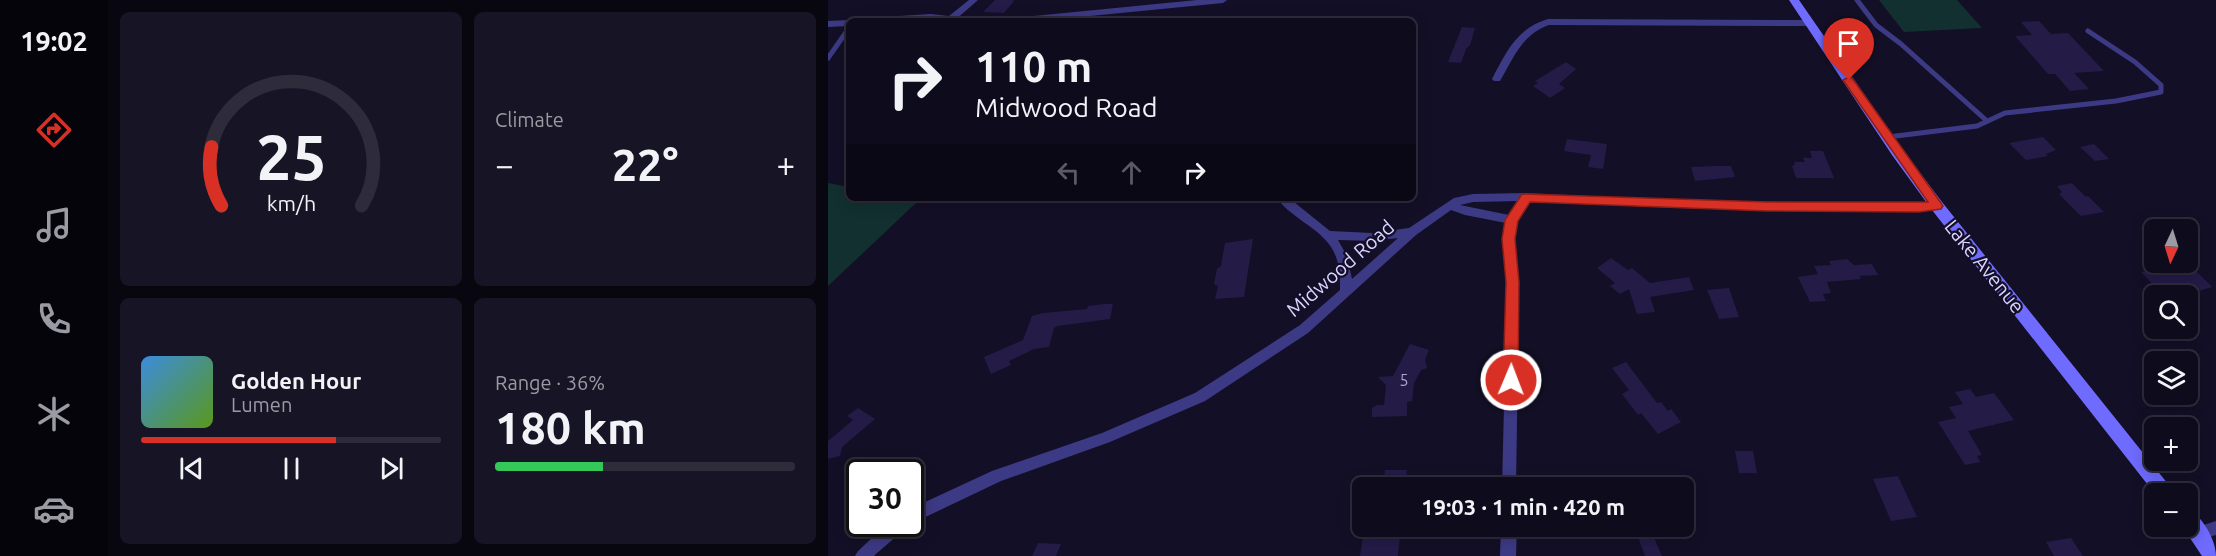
<!DOCTYPE html>
<html lang="en">
<head>
<meta charset="utf-8">
<style>
	body { margin:0; font-family:Ubuntu,sans-serif; background:#171425; color:#f1f3f6; height:100vh; display:flex; flex-direction:column; font-size:22px; white-space:nowrap }
	* { box-sizing:border-box; margin:0 }
	p { font-size:20px; color:#9b9ba3 }
	.icon { flex:none; width:33px; height:33px; fill:none; stroke:currentColor; stroke-width:2; stroke-linecap:round; stroke-linejoin:round }
	.map { position:relative; flex:1; overflow:hidden }
	.side { display:flex; flex-direction:column; gap:12px; padding:12px; background:#08060f; width:720px }
	.side>* { flex:none }
	.hud { position:absolute; left:18px; top:18px; width:570px; height:183px; border-radius:9px; box-shadow:0 3px 15px #0003,0 0 0 2px #2e2b3b; background:#0e0b1c; color:#f1f3f6; overflow:hidden }
	.needle { width:39px; rotate:184deg }
	.buttons { position:absolute; left:1316px; top:219px; display:grid; gap:12px }
	.buttons a { display:grid; place-items:center; width:54px; height:54px; border-radius:9px; background:#0e0b1c; box-shadow:0 3px 15px #0003,0 0 0 2px #2e2b3b; font-size:30px }
	.speed { position:absolute; left:18px; top:459px; display:flex; gap:12px; font-size:30px; font-weight:700; text-align:center }
	.speed>* { display:grid; place-content:center; width:78px; height:78px; border-radius:50%; background:#0e0b1c; box-shadow:0 3px 15px #0003,0 0 0 2px #2e2b3b; line-height:1 }
	.speed .limit { border:3px solid #111; border-radius:9px; background:#fff; color:#111 }
	.pin { position:absolute; display:grid; place-items:center; width:51px; height:51px; color:#fff; margin:-62px -26px; border-radius:50% 50% 50% 0; rotate:-45deg; box-shadow:0 0 6px #0007 }
	.pin .icon { rotate:45deg }
	.me { position:absolute; width:66px; margin:-33px; rotate:1deg; stroke-linejoin:round; filter:drop-shadow(0 0 4px #0008) }
	.turn { display:flex; align-items:center; gap:21px; height:126px; padding:0 30px; font-size:27px }
	.turn .icon { width:78px; height:78px; stroke-width:2.5 }
	.turn b { display:block; font-size:42px; line-height:51px }
	.lanes { display:flex; align-items:center; height:57px; padding:0 30px; background:#0003; justify-content:center; gap:30px; direction:ltr }
	.lanes .off { opacity:.35 }
	.big { font-size:45px; font-weight:700; line-height:1.1 }
	.side .widget { flex:1; display:flex; flex-direction:column; justify-content:center; gap:9px; min-width:0; padding:0 21px; border-radius:9px; background:#171425 }
	.side .dial { align-items:center; gap:0 }
	.dial svg { height:156px; overflow:visible; fill:none; stroke:#2e2b3b; stroke-width:7; stroke-linecap:round; text-anchor:middle }
	.dial text { fill:#f1f3f6; stroke:none }
	.song { display:flex; align-items:center; gap:18px }
	.cover { width:72px; height:72px; border-radius:9px; background:linear-gradient(135deg,hsl(210 70% 55%),hsl(90 70% 35%)) }
	.played { height:6px; border-radius:3px; background:linear-gradient(90deg,#d93025 65%,#2e2b3b 65%) }
	.keys { display:flex; justify-content:space-around; direction:ltr }
	.heat { display:flex; justify-content:space-between; align-items:center; font-size:33px; direction:ltr }
	.charge { height:9px; border-radius:4px; background:linear-gradient(90deg,#34c759 36%,#2e2b3b 0) }
	.side .tiles { flex:1; display:grid; gap:12px; grid-template-columns:repeat(2,1fr) }
	.trip { position:absolute; left:524px; top:477px; width:342px; height:60px; border-radius:9px; background:#0e0b1c; box-shadow:0 3px 15px #0003,0 0 0 2px #2e2b3b; font-weight:700; line-height:60px; text-align:center }
	main { display:flex; flex:1; min-height:0 }
	.tabs { display:flex; flex-direction:column; width:108px; justify-content:space-around; align-items:center; background:#06040b; color:#9b9ba3 }
	.tabs .icon { width:42px; height:42px }
	.tabs .on { color:#d93025 }
	.tabs b { font-size:27px; color:#f1f3f6 }
	.map>svg:first-child { display:block }
	.green { fill:#12302f }
	.building { fill:#241b47 }
	.lines { fill:none; stroke-linecap:round; stroke-linejoin:round }
	.lane { stroke:#3d3a85; stroke-width:5 }
	.street { fill:#3d3a85; fill-rule:evenodd }
	.secondary { fill:#6f6bff; fill-rule:evenodd }
	.route { fill:#d93025; stroke:#8d1f18; stroke-width:1.5 }
	.labels { text-anchor:middle; dominant-baseline:central; stroke-width:4.5; stroke-linejoin:round; paint-order:stroke }
	.number-label { font-size:16px; fill:#aca6d1 }
	.street-label { font-size:20px; fill:#d9d4ff; stroke:#130f26 }
</style>
</head>
<body>
<main>
<nav class="tabs">
<b>19:02</b>
<svg class="icon on" aria-label="directions" viewBox="0 0 24 24"><path d="M12 3l9 9-9 9-9-9zM9 14v-3h6M13 9l2 2-2 2"/></svg>
<svg class="icon" aria-label="music" viewBox="0 0 24 24"><path d="M9 18V5l10-2v13"/><circle cx="6" cy="18" r="3"/><circle cx="16" cy="16" r="3"/></svg>
<svg class="icon" aria-label="phone" viewBox="0 0 24 24"><path d="M5 4h4l2 5-3 2q2 4 5 5l2-3 5 2v4C11 20 4 13 5 4z"/></svg>
<svg class="icon" aria-label="climate" viewBox="0 0 24 24"><path d="M12 3v18M4 7l16 10M4 17L20 7"/></svg>
<svg class="icon" aria-label="car" viewBox="0 0 24 24"><path d="M5 17H2v-5l4-1 3-4h7l3 4 3 1v5h-3M9 17h6M6 11h13"/><circle cx="7" cy="17" r="2"/><circle cx="17" cy="17" r="2"/></svg>
</nav>
<section class="side">
<div class="tiles">
<div class="widget dial"><svg viewBox="0 0 100 80">
<path d="M14 69A42 42 0 1 1 86 69"/>
<path d="M14 69A42 42 0 0 1 9 39" stroke="#d93025"/>
<text x="50" y="56" font-size="32" font-weight="700">25</text>
<text x="50" y="72" font-size="11">km/h</text>
</svg></div>
<div class="widget"><p>Climate</p>
<div class="heat"><a>−</a><b class="big">22°</b><a>+</a></div>
</div>
<div class="widget">
<div class="song"><i class="cover"></i><div><b>Golden Hour</b><p>Lumen</p></div></div>
<div class="played"></div>
<div class="keys"><svg class="icon" aria-label="previous" viewBox="0 0 24 24"><path d="M18 5L8 12l10 7zM5 5v14"/></svg><svg class="icon" aria-label="pause" viewBox="0 0 24 24"><path d="M8 5v14M16 5v14"/></svg><svg class="icon" aria-label="next" viewBox="0 0 24 24"><path d="M6 5l10 7-10 7zM19 5v14"/></svg></div>
</div>
<div class="widget"><p>Range · 36%</p><b class="big">180 km</b><div class="charge"></div></div>
</div>
</section>
<div class="map">
<svg width="1388" height="556" viewBox="0 0 1388 556">
	<rect width="100%" height="100%" fill="#130f26"/>
	<g class="green">
		<path d="M1051 0H1129L1154 28 1076 32Z"/>
		<path d="M0 183 21 187V198H72L89 202 0 286Z"/>
	</g>
	<g class="building">
		<path d="M167 0H185L186 1 176 13 155 12Z"/>
		<path d="M1211 21 1223 34 1240 33 1276 71 1246 73 1261 89 1242 91 1227 74H1220L1187 36 1204 35 1193 22Z"/>
		<path d="M634 27 647 28 642 45 638 49 633 63 620 62Z"/>
		<path d="M738 62 748 69 731 84 737 88 722 98 705 86 710 83 707 81Z"/>
		<path d="M1215 137 1228 150 1218 154 1220 156 1198 160 1181 143Z"/>
		<path d="M739 139 779 144 775 169 760 167 763 155 736 151Z"/>
		<path d="M1266 144 1281 159 1267 161 1252 147Z"/>
		<path d="M982 151H995L1006 178H968L964 166 967 165 966 162H977L975 158H984Z"/>
		<path d="M889 166H903L907 177 867 181 863 167Z"/>
		<path d="M1244 183 1258 197 1260 196 1276 212 1253 216 1231 194 1234 192 1229 186Z"/>
		<path d="M425 239 416 297 387 299 390 286 386 284 389 269 393 266 397 243Z"/>
		<path d="M783 258 800 270 804 268 822 283 861 277 866 290 822 297 827 312 809 314 801 289 792 294 782 286 787 283 769 268Z"/>
		<path d="M1019 259 1026 265 1044 264 1050 275 1031 276 1033 279 999 282 1003 293 995 294 998 301 982 302 970 277 990 274 986 266 1003 265 1001 261Z"/>
		<path d="M1329 269 1334 275 1366 269 1384 287 1354 296 1335 295 1313 272Z"/>
		<path d="M901 288 911 317 891 319 879 290Z"/>
		<path d="M276 304H285L282 319 230 326 226 328 221 347 206 349 181 361 183 365 163 374 156 357 195 340 204 316 215 313 259 309 260 306Z"/>
		<path d="M582 344 601 350 597 360 599 368 593 370 586 383 584 401 579 402V416L544 417V408L549 405H556L558 385 550 377 565 376Z"/>
		<path d="M798 362 829 403 833 402 840 411 843 409 853 422 830 434 813 413 810 415 794 394 801 390 784 368Z"/>
		<path d="M1142 389 1148 397 1166 393 1186 420 1140 431 1154 455 1149 456 1152 462 1137 465 1110 422 1128 418 1121 407 1135 404 1127 392Z"/>
		<path d="M30 408 47 419 14 447 12 456 0 459V441L25 420 19 416Z"/>
		<path d="M907 451H925L929 473H911Z"/>
		<path d="M557 470H579L577 488H555Z"/>
		<path d="M1070 476 1089 517 1063 521 1045 479Z"/>
		<path d="M541 526H573L570 556H532L536 530Z"/>
		<path d="M824 533 834 556H817L810 537Z"/>
		<path d="M1243 538 1255 556H1226L1218 542Z"/>
		<path d="M210 543 233 544 228 556H204Z"/>
	</g>
	<g class="lines">
		<g class="lane">
			<path d="M1029 0 1048 25 1073 44 1159 121"/>
			<path d="M0 58 21 28"/>
			<path d="M1060 137 1149 126 1177 113 1288 101 1333 92V85L1307 62 1260 31"/>
		</g>
		<g class="street">
			<path d="M141 0H150L126 21H35L39 18 103 14 121 16Z"/>
			<path d="M369 0H399L395 3 211 21H181L185 18Z"/>
			<path d="M720 19 982 20 986 23 982 26 721 25C693 35 686 58 672 81H666L664 79C678 52 689 28 720 19Z"/>
			<path d="M21 20 24 21H21V26L0 27V21Z"/>
			<path d="M699 193 846 200 1091 204 1109 202 1115 206 1109 210 1091 212 846 208 702 201 690 220 687 239 691 283 688 488H674L679 283 675 239 678 223 637 215 623 210 588 235 480 333 377 401 282 442 173 481 87 522 82 524H80H82V509L164 471 274 433 367 393 472 325 512 290C512 278 512 268 508 257 499 230 464 220 449 198H461L502 231 544 233 581 228 626 198 645 194ZM690 201 681 215 632 205 645 202ZM570 238 524 279 519 256 510 240 544 241Z"/>
			<path d="M1388 521V535L1371 540 1366 538 1363 533 1366 528Z"/>
			<path d="M59 524H80C77 530 53 549 46 556H27L30 551Z"/>
			<path d="M673 526H689L688 556H672Z"/>
		</g>
		<g class="secondary">
			<path d="M961 0H971L1074 149 1114 202 1348 494H1327L1104 210 1064 155Z"/>
			<path d="M1359 509C1374 515 1388 540 1388 556H1374L1354 526H1359Z"/>
		</g>
	</g>
	<path class="route" d="M1021 77 1024 78 1113 203 1115 206 1113 209 1091 212 940 211 702 202 690 221 687 239 691 282 690 380 688 385 683 387 677 385 675 380 678 282 674 239 677 220 694 194 940 202H1100L1015 80Z"/>
	<g class="labels">
		<g class="number-label">
			<text x="576" y="380">5</text>
		</g>
		<g class="street-label">
			<text transform="translate(1157 266) rotate(51)">Lake Avenue</text>
			<text transform="translate(512 268) rotate(-41)">Midwood Road</text>
		</g>
	</g>
</svg>
<div class="buttons">
<a><svg class="needle" viewBox="-14 -14 28 28"><path d="M0-13l5 13h-10z" fill="#e53935"/><path d="M0 13l5-13h-10z" fill="#9b9ba3"/></svg></a>
<a><svg class="icon" aria-label="search" viewBox="0 0 24 24"><circle cx="10" cy="10" r="6"/><path d="M15 15l6 6"/></svg></a>
<a><svg class="icon" aria-label="layers" viewBox="0 0 24 24"><path d="M12 4l9 5-9 5-9-5zM3 14l9 5 9-5"/></svg></a>
<a>+</a>
<a>−</a>
</div>
<div class="speed"><div class="limit">30</div></div>
<div class="pin" style="left:1021px;top:80px;background:#d93025"><svg class="icon" aria-label="arrive" viewBox="0 0 24 24"><path d="M6 21V4h12l-3 4 3 4H6"/></svg></div>
<svg class="me" style="left:683px;top:380px" viewBox="-20 -20 40 40"><circle r="17" fill="#d93025" stroke="#fff" stroke-width="3"/><path d="M0-11L8 9 0 5-8 9z" fill="#fff"/></svg>
<div class="trip">19:03 · 1 min · 420 m</div>
<div class="hud">
<div class="turn"><svg class="icon" aria-label="right" viewBox="0 0 24 24"><path d="M7 20v-9h11M14 6l5 5-5 5"/></svg><div><b>110 m</b>Midwood Road</div></div>
<div class="lanes"><svg class="icon off" aria-label="left" viewBox="0 0 24 24"><path d="M17 20v-9H6M10 6l-5 5 5 5"/></svg><svg class="icon off" aria-label="ahead" viewBox="0 0 24 24"><path d="M12 20V5M6 11l6-6 6 6"/></svg><svg class="icon" aria-label="right" viewBox="0 0 24 24"><path d="M7 20v-9h11M14 6l5 5-5 5"/></svg></div>
</div>
</div>
</main>
</body>
</html>
